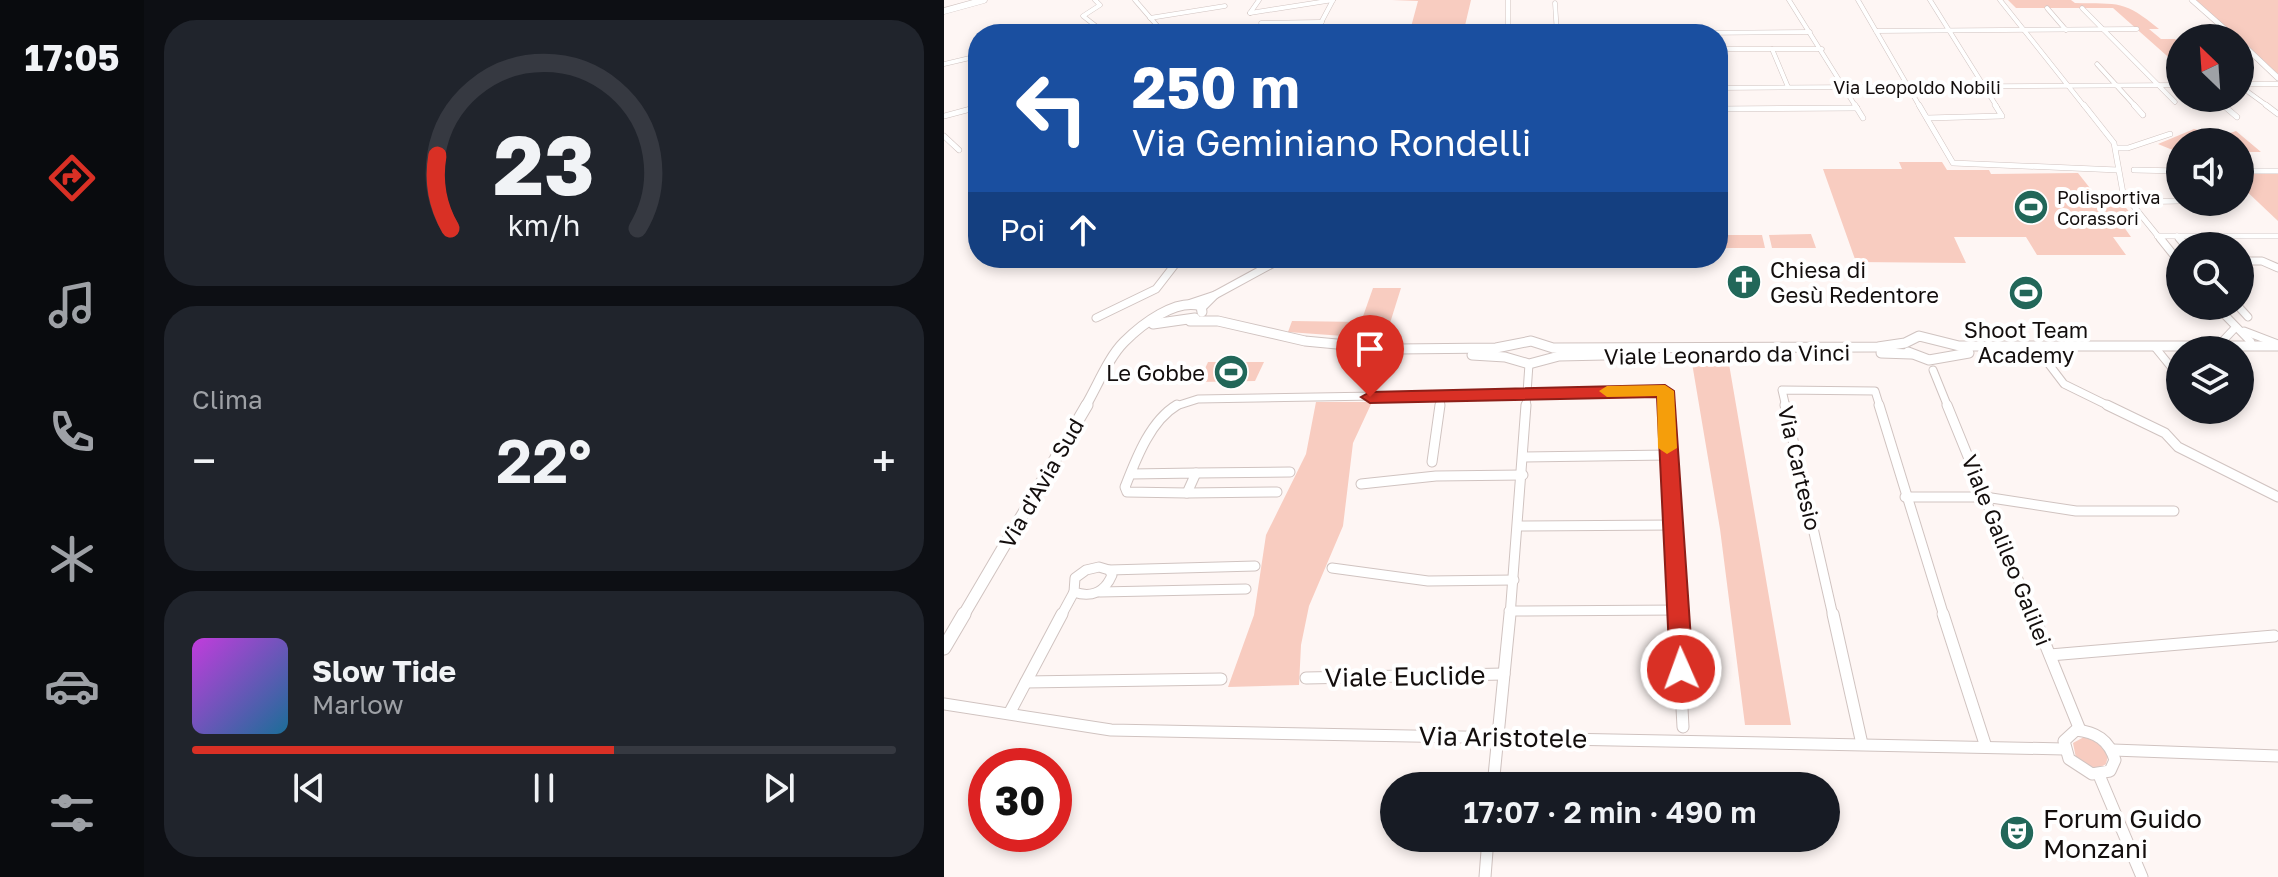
<!DOCTYPE html>
<html lang="it">
<head>
<meta charset="utf-8">
<style>
	body { margin:0; font-family:"Golos Text",sans-serif; background:#20242c; color:#f1f3f6; height:100vh; display:flex; flex-direction:column; font-size:30px; white-space:nowrap }
	* { box-sizing:border-box; margin:0 }
	p { font-size:26px; color:#9ea1a6 }
	.icon { flex:none; width:44px; height:44px; fill:none; stroke:currentColor; stroke-width:2; stroke-linecap:round; stroke-linejoin:round }
	.map { position:relative; flex:1; overflow:hidden }
	.panel { display:flex; flex-direction:column; gap:20px; padding:20px; background:#0d0f14; width:800px }
	.panel>* { flex:none }
	.top-card { position:absolute; left:24px; top:24px; width:760px; height:244px; border-radius:32px; box-shadow:0 4px 12px #0003; background:#1a4fa0; color:#fff; overflow:hidden }
	.needle { width:52px; rotate:335deg }
	.buttons { position:absolute; left:1222px; top:24px; display:grid; gap:16px }
	.buttons a { display:grid; place-items:center; width:88px; height:88px; border-radius:50%; background:#171b24; box-shadow:0 4px 12px #0003; font-size:40px }
	.speed { position:absolute; left:24px; top:748px; display:flex; gap:16px; font-size:40px; font-weight:700; text-align:center }
	.speed>* { display:grid; place-content:center; width:104px; height:104px; border-radius:50%; background:#171b24; box-shadow:0 4px 12px #0003; line-height:1 }
	.speed .limit { border:12px solid #d22; background:#fff; color:#111 }
	.pin { position:absolute; display:grid; place-items:center; width:68px; height:68px; color:#fff; margin:-82px -34px; border-radius:50% 50% 50% 0; rotate:-45deg; box-shadow:0 0 8px #0007 }
	.pin .icon { rotate:45deg }
	.me { position:absolute; width:88px; margin:-44px; rotate:358deg; stroke-linejoin:round; filter:drop-shadow(0 0 6px #0008) }
	.turn { display:flex; align-items:center; gap:28px; height:168px; padding:0 32px; font-size:36px }
	.turn .icon { width:104px; height:104px; stroke-width:2.5 }
	.turn b { display:block; font-size:56px; line-height:68px }
	.then { display:flex; align-items:center; height:76px; padding:0 32px; background:#0003; gap:16px; font-size:30px }
	.big { font-size:60px; font-weight:600; line-height:1.1 }
	.panel .tile { flex:1; display:flex; flex-direction:column; justify-content:center; gap:12px; min-width:0; padding:0 28px; border-radius:32px; background:#20242c }
	.panel .dial { align-items:center; gap:0 }
	.dial svg { height:208px; overflow:visible; fill:none; stroke:#363941; stroke-width:7; stroke-linecap:round; text-anchor:middle }
	.dial text { fill:#f1f3f6; stroke:none }
	.song { display:flex; align-items:center; gap:24px }
	.cover { width:96px; height:96px; border-radius:12px; background:linear-gradient(135deg,hsl(290 70% 55%),hsl(200 70% 35%)) }
	.played { height:8px; border-radius:4px; background:linear-gradient(90deg,#d93025 60%,#363941 60%) }
	.keys { display:flex; justify-content:space-around; direction:ltr }
	.heat { display:flex; justify-content:space-between; align-items:center; font-size:44px; direction:ltr }
	.trip { position:absolute; left:436px; top:772px; width:460px; height:80px; border-radius:40px; background:#171b24; box-shadow:0 4px 12px #0003; font-weight:600; line-height:80px; text-align:center }
	main { display:flex; flex:1; min-height:0 }
	.tab-bar { display:flex; flex-direction:column; width:144px; justify-content:space-around; align-items:center; background:#090b0e; color:#9ea1a6 }
	.tab-bar .icon { width:56px; height:56px }
	.tab-bar .on { color:#d93025 }
	.tab-bar b { font-size:36px; color:#f1f3f6 }
	.map>svg:first-child { display:block }
	.green { fill:#f8ccc0 }
	.lines { fill:none; stroke-linecap:round; stroke-linejoin:round }
	.minor-far4-casing { stroke:#d0c3c0; stroke-width:5 }
	.minor-far3-casing { stroke:#d0c3c0; stroke-width:6 }
	.minor-far2-casing { stroke:#d0c3c0; stroke-width:9 }
	.minor-far1-casing { stroke:#d0c3c0; stroke-width:11 }
	.minor-casing { stroke:#d0c3c0; stroke-width:13 }
	.tertiary-far3-casing { stroke:#d0c3c0; stroke-width:6 }
	.tertiary-far2-casing { stroke:#d0c3c0; stroke-width:11 }
	.tertiary-far1-casing { stroke:#d0c3c0; stroke-width:13 }
	.tertiary-casing { stroke:#d0c3c0; stroke-width:15 }
	.secondary-casing { stroke:#d0c3c0; stroke-width:7 }
	.minor-far4 { stroke:#fff; stroke-width:4 }
	.minor-far3 { stroke:#fff; stroke-width:5 }
	.minor-far2 { stroke:#fff; stroke-width:7 }
	.minor-far1 { stroke:#fff; stroke-width:9 }
	.minor { stroke:#fff; stroke-width:11 }
	.tertiary-far3 { stroke:#fff; stroke-width:5 }
	.tertiary-far2 { stroke:#fff; stroke-width:9 }
	.tertiary-far1 { stroke:#fff; stroke-width:11 }
	.tertiary { stroke:#fff; stroke-width:13 }
	.secondary { stroke:#fff; stroke-width:6 }
	.route { fill:#d93025; stroke:#8d1f18; stroke-width:2 }
	.slow { fill:#f59e0b }
	.labels { text-anchor:middle; dominant-baseline:central; stroke-width:8; stroke-linejoin:round; paint-order:stroke }
	.far-street-label { font-size:18px; fill:#130e0d; stroke:#fff }
	.far-poi-label { font-size:18px; fill:#130e0d; stroke:#fff; text-anchor:start }
	.poi-label { font-size:22px; fill:#130e0d; stroke:#fff; text-anchor:start }
	.street-label { font-size:22px; fill:#130e0d; stroke:#fff }
	.near-street-label { font-size:26px; fill:#130e0d; stroke:#fff }
	.near-poi-label { font-size:26px; fill:#130e0d; stroke:#fff; text-anchor:start }
</style>
</head>
<body>
<main>
<nav class="tab-bar">
<b>17:05</b>
<svg class="icon on" aria-label="directions" viewBox="0 0 24 24"><path d="M12 3l9 9-9 9-9-9zM9 14v-3h6M13 9l2 2-2 2"/></svg>
<svg class="icon" aria-label="music" viewBox="0 0 24 24"><path d="M9 18V5l10-2v13"/><circle cx="6" cy="18" r="3"/><circle cx="16" cy="16" r="3"/></svg>
<svg class="icon" aria-label="phone" viewBox="0 0 24 24"><path d="M5 4h4l2 5-3 2q2 4 5 5l2-3 5 2v4C11 20 4 13 5 4z"/></svg>
<svg class="icon" aria-label="climate" viewBox="0 0 24 24"><path d="M12 3v18M4 7l16 10M4 17L20 7"/></svg>
<svg class="icon" aria-label="car" viewBox="0 0 24 24"><path d="M5 17H2v-5l4-1 3-4h7l3 4 3 1v5h-3M9 17h6M6 11h13"/><circle cx="7" cy="17" r="2"/><circle cx="17" cy="17" r="2"/></svg>
<svg class="icon" aria-label="filters" viewBox="0 0 24 24"><path d="M4 7h16M4 17h16"/><circle cx="9" cy="7" r="2"/><circle cx="15" cy="17" r="2"/></svg>
</nav>
<section class="panel">
<div class="tile dial"><svg viewBox="0 0 100 80">
<path d="M14 69A42 42 0 1 1 86 69"/>
<path d="M14 69A42 42 0 0 1 9 41" stroke="#d93025"/>
<text x="50" y="56" font-size="32" font-weight="700">23</text>
<text x="50" y="72" font-size="11">km/h</text>
</svg></div>
<div class="tile"><p>Clima</p>
<div class="heat"><a>−</a><b class="big">22°</b><a>+</a></div>
</div>
<div class="tile">
<div class="song"><i class="cover"></i><div><b>Slow Tide</b><p>Marlow</p></div></div>
<div class="played"></div>
<div class="keys"><svg class="icon" aria-label="previous" viewBox="0 0 24 24"><path d="M18 5L8 12l10 7zM5 5v14"/></svg><svg class="icon" aria-label="pause" viewBox="0 0 24 24"><path d="M8 5v14M16 5v14"/></svg><svg class="icon" aria-label="next" viewBox="0 0 24 24"><path d="M6 5l10 7-10 7zM19 5v14"/></svg></div>
</div>
</section>
<div class="map">
<svg width="1334" height="877" viewBox="0 0 1334 877">
	<rect width="100%" height="100%" fill="#fef6f4"/>
	<g class="green">
		<path d="M448 0H527L519 34H405L407 28 467 27 474 1Z"/>
		<path d="M1064 0H1127L1131 3C1175 4 1180 0 1215 29H1205L1217 39H1231L1236 43V63H1231L1169 8H1072Z"/>
		<path d="M1252 0H1334V74Z"/>
		<path d="M1250 129 1277 136 1292 131 1317 152H1296V142H1236V153L1214 144Z"/>
		<path d="M955 162H998L1003 170H1045L1047 174 1134 173 1153 197H1173L1192 220H1175L1187 237H1169L1182 255H1093L1082 237H1010L1022 263 912 262 879 169H958Z"/>
		<path d="M1296 170 1334 172V221L1296 185Z"/>
		<path d="M867 234 872 248H828L825 235Z"/>
		<path d="M774 235H818L821 248H774Z"/>
		<path d="M429 288H457L441 339 344 332 348 321 417 322Z"/>
		<path d="M264 362H320L311 381 255 382Z"/>
		<path d="M748 363 785 364 847 725H801L776 529Z"/>
		<path d="M372 402H428L409 443 399 526 365 606 357 645 355 685 284 687 310 615 322 535 362 454Z"/>
		<path d="M1140 737 1157 744 1164 756 1162 764C1151 772 1142 764 1132 758L1129 743Z"/>
	</g>
	<g class="lines">
		<g class="minor-far4-casing">
			<g id="minor-far4">
				<path d="M151 0 156 5 139 16 162 34"/>
				<path d="M191 0 216 29"/>
				<path d="M564 0V34"/>
				<path d="M845 0 912 107"/>
				<path d="M914 0 976 107"/>
				<path d="M986 0 1053 107"/>
				<path d="M1056 0 1141 107"/>
				<path d="M611 3 613 34"/>
				<path d="M1103 8 1122 30"/>
				<path d="M1138 8 1231 102"/>
				<path d="M306 13 389 0"/>
				<path d="M306 13 315 0"/>
				<path d="M206 18 281 6"/>
				<path d="M317 23 378 22"/>
				<path d="M932 31 1193 29"/>
				<path d="M751 33 866 32"/>
				<path d="M371 34 389 0"/>
				<path d="M774 49H878"/>
				<path d="M828 49 844 87"/>
				<path d="M1228 63 1236 70"/>
				<path d="M0 64 30 57"/>
				<path d="M1153 64 1192 107"/>
				<path d="M1296 84H1334"/>
				<path d="M1296 86 1325 107"/>
				<path d="M774 88 1236 85"/>
				<path d="M1270 98 1281 107"/>
			</g>
		</g>
		<g class="minor-far3-casing">
			<g id="minor-far3">
				<path d="M911 105 919 118"/>
				<path d="M975 105 1009 163 1174 170"/>
				<path d="M1140 105 1170 143 1179 193 1217 240"/>
				<path d="M1190 105 1199 115"/>
				<path d="M1279 105 1293 117"/>
				<path d="M1322 105 1334 114"/>
				<path d="M774 109 913 108"/>
				<path d="M0 116 34 107"/>
				<path d="M983 118 1058 116 1051 105"/>
				<path d="M0 136 15 150"/>
				<path d="M1172 148H1184L1226 134"/>
				<path d="M1190 170 1236 171"/>
				<path d="M1310 171H1334"/>
				<path d="M1185 202 1236 201"/>
				<path d="M1213 236H1334"/>
				<path d="M1233 236 1237 240"/>
			</g>
		</g>
		<g class="minor-far2-casing">
			<g id="minor-far2">
				<path d="M1216 238 1236 263"/>
				<path d="M1235 238 1242 246"/>
				<path d="M1296 261H1318L1334 268"/>
				<path d="M271 295 339 258"/>
				<path d="M247 303 271 295 258 308"/>
				<path d="M1272 306 1307 342 1306 346"/>
				<path d="M1294 306 1304 317"/>
				<path d="M152 318 212 289 236 258"/>
				<path d="M1300 331 1334 344"/>
				<path d="M1091 346 1120 384 1167 407"/>
				<path d="M1210 346 1236 378"/>
				<path d="M1274 346 1290 329"/>
				<path d="M989 370 1004 407"/>
				<path d="M229 407 254 399 721 391 722 407"/>
				<path d="M496 407 497 397"/>
				<path d="M582 407 585 364"/>
				<path d="M842 407 838 390 931 391 936 407"/>
			</g>
		</g>
		<g class="minor-far1-casing">
			<g id="minor-far1">
				<path d="M722 405 733 616"/>
				<path d="M841 405 889 616"/>
				<path d="M935 405 1000 616"/>
				<path d="M1003 405 1089 616"/>
				<path d="M1163 405 1221 433 1234 447 1334 497"/>
				<path d="M1259 410 1262 415"/>
				<path d="M580 457 724 455"/>
				<path d="M488 462 496 405"/>
				<path d="M252 473 346 472"/>
				<path d="M187 474 252 473 243 493 183 492 181 487C192 459 206 421 233 405"/>
				<path d="M417 484 492 476 579 475"/>
				<path d="M243 493 333 492"/>
				<path d="M961 497H1041L1132 511H1230"/>
				<path d="M575 526 729 525"/>
				<path d="M155 567 165 570 168 575C161 592 147 598 130 592L131 578 142 570Z"/>
				<path d="M388 568 484 581 570 580"/>
				<path d="M165 570 311 566"/>
				<path d="M156 592 302 589"/>
				<path d="M565 611 735 610"/>
				<path d="M117 616 130 592"/>
				<path d="M566 616 582 405"/>
			</g>
		</g>
		<g class="minor-casing">
			<g id="minor">
				<path d="M733 614 739 727"/>
				<path d="M889 614 918 744"/>
				<path d="M999 614 1042 747"/>
				<path d="M1089 614 1136 730"/>
				<path d="M1106 655 1330 636"/>
				<path d="M362 678 560 674"/>
				<path d="M82 682 277 679"/>
				<path d="M0 704 167 730 1120 749"/>
				<path d="M66 712 118 614"/>
				<path d="M1132 730C1152 732 1165 740 1171 760L1166 771 1148 774 1125 759 1120 741Z"/>
				<path d="M1169 750 1334 756"/>
				<path d="M1155 775 1198 877"/>
				<path d="M549 786 566 614"/>
				<path d="M541 877 544 838"/>
			</g>
		</g>
		<g class="tertiary-far3-casing">
			<g id="tertiary-far3">
				<path d="M1248 0 1291 38"/>
				<path d="M1296 42 1334 78"/>
			</g>
		</g>
		<g class="tertiary-far2-casing">
			<g id="tertiary-far2">
				<path d="M246 321H274L361 341 456 350"/>
				<path d="M209 324 251 318"/>
				<path d="M452 349 552 348 587 341 609 348 934 347 961 343 975 336 1015 346H1334"/>
				<path d="M964 352 985 360 1025 353"/>
				<path d="M937 353 967 354"/>
				<path d="M528 355 561 357 585 364 615 356 661 355"/>
				<path d="M141 407C153 387 164 358 180 342 198 324 232 298 257 306L258 312"/>
			</g>
		</g>
		<g class="tertiary-far1-casing">
			<path id="tertiary-far1" d="M19 616 143 405"/>
		</g>
		<g class="tertiary-casing">
			<path id="tertiary" d="M0 648 20 614"/>
		</g>
		<g class="secondary-casing">
			<path id="secondary" d="M0 11 40 0"/>
		</g>
		<use href="#minor-far4" class="minor-far4"/>
		<use href="#minor-far3" class="minor-far3"/>
		<use href="#minor-far2" class="minor-far2"/>
		<use href="#minor-far1" class="minor-far1"/>
		<use href="#minor" class="minor"/>
		<use href="#tertiary-far3" class="tertiary-far3"/>
		<use href="#tertiary-far2" class="tertiary-far2"/>
		<use href="#tertiary-far1" class="tertiary-far1"/>
		<use href="#tertiary" class="tertiary"/>
		<use href="#secondary" class="secondary"/>
	</g>
	<path class="route" d="M721 385 730 391 749 669 746 676 737 679 729 676 726 669 713 397 426 403 417 397 426 392Z"/>
	<path class="slow" d="M721 385 730 391 733 448 723 454 714 448 713 396 663 397 655 391 663 386Z"/>
	<defs>
		<g id="stadium-disc" transform="scale(1.8)"><circle r="9.5" fill="#226759" stroke="#fff"/><path d="M0-5a6.5 5 0 1 0 0 10a6.5 5 0 1 0 0-10ZM-3.5-1.8h7v3.6h-7Z" fill="#fff"/></g>
		<g id="church-disc" transform="scale(1.8)"><circle r="9.5" fill="#226759" stroke="#fff"/><path d="M-1.2-6h2.4v3.5h3.3v2.4h-3.3V6h-2.4V-.1h-3.3v-2.4h3.3Z" fill="#fff"/></g>
		<g id="theatre-disc" transform="scale(1.8)"><circle r="9.5" fill="#226759" stroke="#fff"/><path d="M-5-5.5Q0-4 5-5.5V0Q5 5 0 6Q-5 5-5 0ZM-3.3-2.5H-1v1.5H-3.3ZM1-2.5H3.3v1.5H1ZM-2.8 1Q0 5.5 2.8 1Z" fill="#fff"/></g>
	</defs>
	<g fill-rule="evenodd">
		<use href="#stadium-disc" x="1087" y="207"/>
		<use href="#church-disc" x="800" y="282"/>
		<use href="#stadium-disc" x="1082" y="293"/>
		<use href="#stadium-disc" x="287" y="372"/>
		<use href="#theatre-disc" x="1073" y="833"/>
	</g>
	<g class="labels">
		<g class="far-street-label">
			<text x="973" y="87">Via Leopoldo Nobili</text>
		</g>
		<g class="far-poi-label">
			<text x="1113" y="197">Polisportiva<tspan x="1113" dy="21">Corassori</tspan></text>
		</g>
		<g class="poi-label">
			<text x="826" y="269">Chiesa di<tspan x="826" dy="25">Gesù Redentore</tspan></text>
			<text x="1082" y="329" text-anchor="middle">Shoot Team<tspan x="1082" dy="25">Academy</tspan></text>
			<text x="261" y="372" text-anchor="end">Le Gobbe</text>
		</g>
		<g class="street-label">
			<text transform="translate(783 354) rotate(-1)">Viale Leonardo da Vinci</text>
			<text transform="translate(856 468) rotate(77)">Via Cartesio</text>
			<text transform="translate(97 483) rotate(-60)">Via d'Avia Sud</text>
			<text transform="translate(1063 550) rotate(68)">Viale Galileo Galilei</text>
		</g>
		<g class="near-street-label">
			<text transform="translate(461 676) rotate(-1)">Viale Euclide</text>
			<text transform="translate(559 737) rotate(1)">Via Aristotele</text>
		</g>
		<g class="near-poi-label">
			<text x="1099" y="818">Forum Guido<tspan x="1099" dy="30">Monzani</tspan></text>
		</g>
	</g>
</svg>
<div class="buttons">
<a><svg class="needle" viewBox="-14 -14 28 28"><path d="M0-13l5 13h-10z" fill="#e53935"/><path d="M0 13l5-13h-10z" fill="#9ea1a6"/></svg></a>
<a><svg class="icon" aria-label="sound" viewBox="0 0 24 24"><path d="M4 9h4l5-4v14l-5-4H4zM17 9q2 3 0 6"/></svg></a>
<a><svg class="icon" aria-label="search" viewBox="0 0 24 24"><circle cx="10" cy="10" r="6"/><path d="M15 15l6 6"/></svg></a>
<a><svg class="icon" aria-label="layers" viewBox="0 0 24 24"><path d="M12 4l9 5-9 5-9-5zM3 14l9 5 9-5"/></svg></a>
</div>
<div class="speed"><div class="limit">30</div></div>
<div class="pin" style="left:426px;top:397px;background:#d93025"><svg class="icon" aria-label="arrive" viewBox="0 0 24 24"><path d="M6 21V4h12l-3 4 3 4H6"/></svg></div>
<svg class="me" style="left:737px;top:669px" viewBox="-20 -20 40 40"><circle r="17" fill="#d93025" stroke="#fff" stroke-width="3"/><path d="M0-11L8 9 0 5-8 9z" fill="#fff"/></svg>
<div class="trip">17:07 · 2 min · 490 m</div>
<div class="top-card">
<div class="turn"><svg class="icon" aria-label="left" viewBox="0 0 24 24"><path d="M17 20v-9H6M10 6l-5 5 5 5"/></svg><div><b>250 m</b>Via Geminiano Rondelli</div></div>
<div class="then">Poi<svg class="icon" aria-label="ahead" viewBox="0 0 24 24"><path d="M12 20V5M6 11l6-6 6 6"/></svg></div>
</div>
</div>
</main>
</body>
</html>
